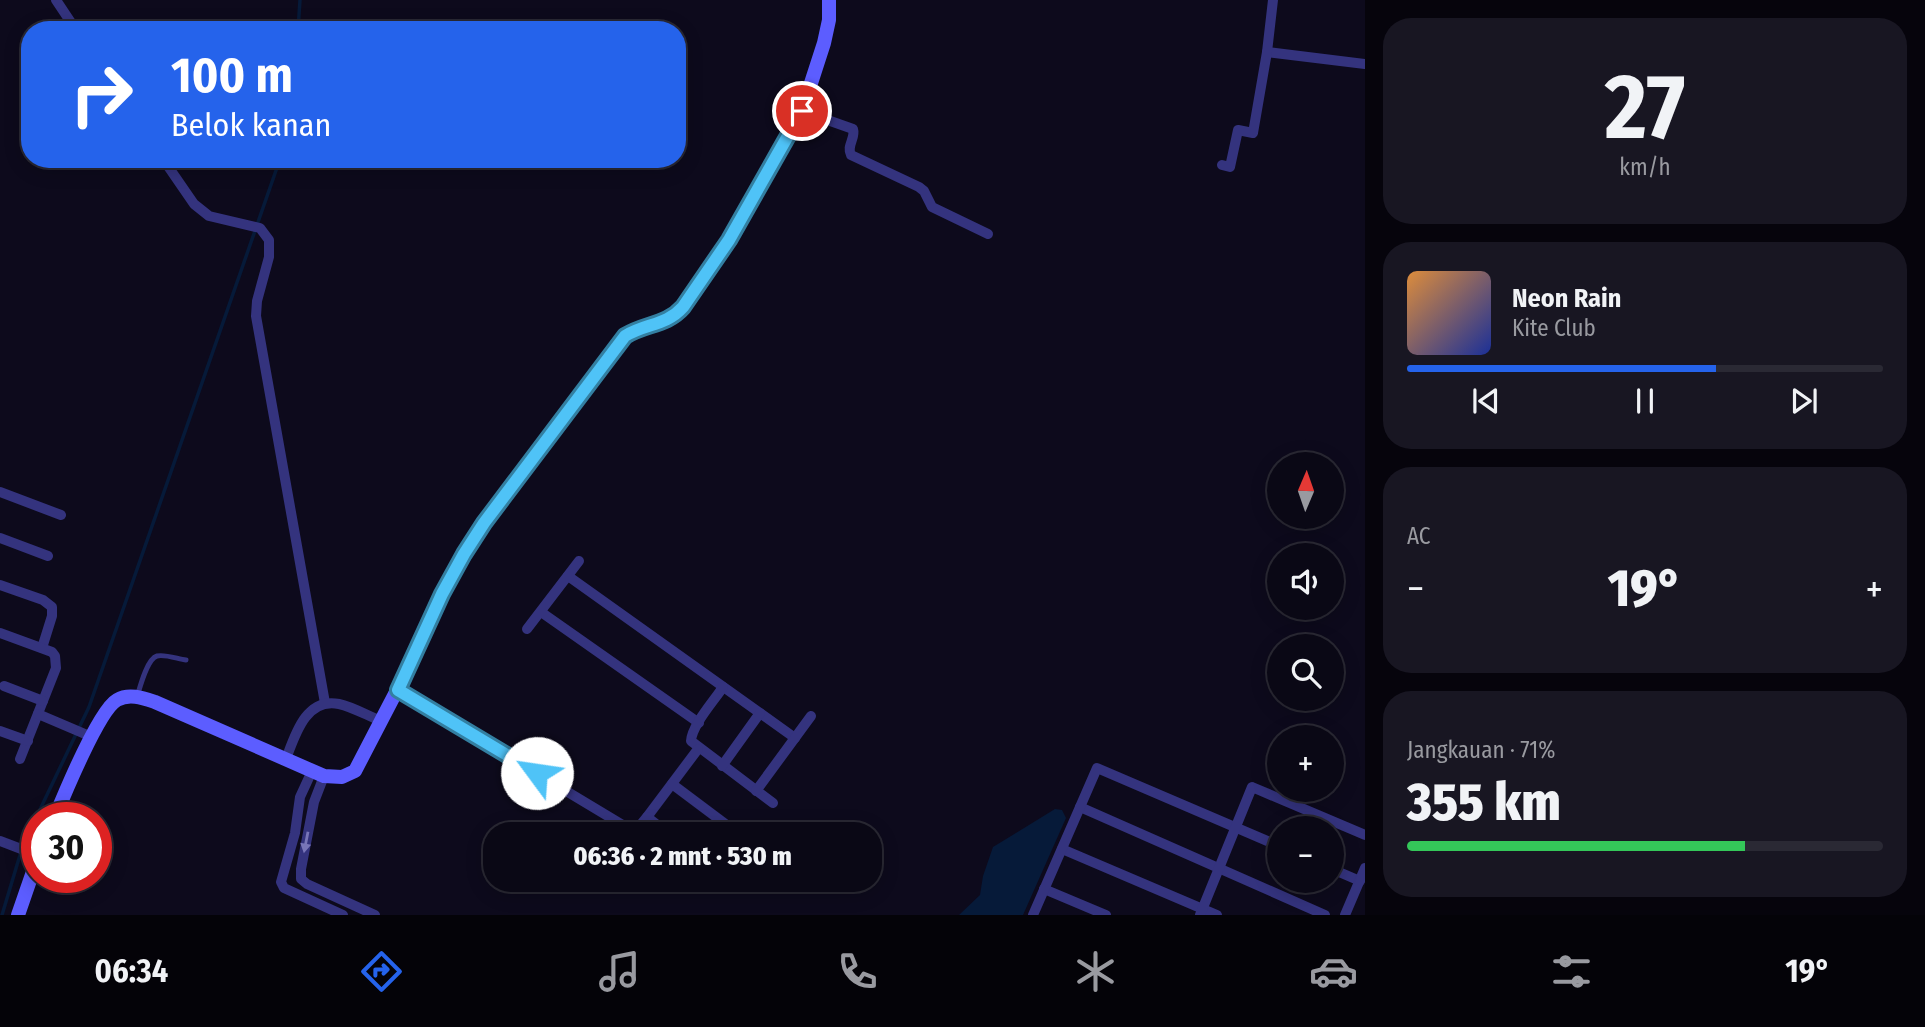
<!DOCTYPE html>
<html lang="id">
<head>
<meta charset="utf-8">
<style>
	body { margin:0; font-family:"Fira Sans Condensed",sans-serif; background:#181622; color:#f1f3f6; height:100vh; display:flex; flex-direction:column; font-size:26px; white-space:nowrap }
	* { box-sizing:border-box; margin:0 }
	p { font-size:23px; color:#999aa0 }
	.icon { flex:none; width:38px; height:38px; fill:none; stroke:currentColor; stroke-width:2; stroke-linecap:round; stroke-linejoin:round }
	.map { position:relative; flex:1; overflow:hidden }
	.side { display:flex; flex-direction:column; gap:18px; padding:18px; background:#06040c; width:560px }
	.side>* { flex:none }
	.guide { position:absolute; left:21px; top:21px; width:665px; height:147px; border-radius:28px; box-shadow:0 4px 18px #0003,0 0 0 2px #2a2934; background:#2563eb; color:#fff; overflow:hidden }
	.needle { width:46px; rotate:2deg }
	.buttons { position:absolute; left:1267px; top:452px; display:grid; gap:14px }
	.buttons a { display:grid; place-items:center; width:77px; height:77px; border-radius:50%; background:#0a0815; box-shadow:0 4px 18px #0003,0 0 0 2px #2a2934; font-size:35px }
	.speed { position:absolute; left:21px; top:802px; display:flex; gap:14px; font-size:35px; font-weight:700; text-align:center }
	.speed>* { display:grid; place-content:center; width:91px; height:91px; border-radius:50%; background:#0a0815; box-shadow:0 4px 18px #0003,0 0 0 2px #2a2934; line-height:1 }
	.speed .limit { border:10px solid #d22; background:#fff; color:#111 }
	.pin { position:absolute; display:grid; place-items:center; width:60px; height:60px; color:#fff; margin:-30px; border:4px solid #fff; border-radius:50%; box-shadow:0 2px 7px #0007 }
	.me { position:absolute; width:77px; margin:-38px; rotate:301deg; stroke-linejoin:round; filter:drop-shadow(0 0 5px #0008) }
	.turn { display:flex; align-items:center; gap:24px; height:147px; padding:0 35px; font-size:32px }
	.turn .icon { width:91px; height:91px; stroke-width:2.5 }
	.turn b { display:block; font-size:49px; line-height:60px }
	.big { font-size:52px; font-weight:800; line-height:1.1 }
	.side .widget { flex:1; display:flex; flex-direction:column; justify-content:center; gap:10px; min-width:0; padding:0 24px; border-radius:28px; background:#181622 }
	.side .dial { align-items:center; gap:0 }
	.dial b { font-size:91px; line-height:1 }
	.song { display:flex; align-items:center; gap:21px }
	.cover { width:84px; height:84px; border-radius:10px; background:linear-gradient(135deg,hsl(30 70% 55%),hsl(230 70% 35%)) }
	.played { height:7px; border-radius:4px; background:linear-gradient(90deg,#2563eb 65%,#2a2934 65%) }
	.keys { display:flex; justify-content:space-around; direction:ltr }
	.heat { display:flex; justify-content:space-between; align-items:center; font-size:38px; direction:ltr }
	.charge { height:10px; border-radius:5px; background:linear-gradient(90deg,#34c759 71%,#2a2934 0) }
	.trip { position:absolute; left:483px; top:822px; width:399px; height:70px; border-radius:28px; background:#0a0815; box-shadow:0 4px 18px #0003,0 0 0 2px #2a2934; font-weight:800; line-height:70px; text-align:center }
	.tab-bar { display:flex; height:112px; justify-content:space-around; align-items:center; background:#040308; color:#999aa0 }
	.tab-bar .icon { width:49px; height:49px }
	.tab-bar .on { color:#2563eb }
	.tab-bar b { font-size:32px; color:#f1f3f6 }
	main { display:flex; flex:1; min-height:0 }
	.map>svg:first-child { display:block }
	.water { fill:#061a39 }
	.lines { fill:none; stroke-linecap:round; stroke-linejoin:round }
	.stream { stroke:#061a39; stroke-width:3.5 }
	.lane { stroke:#34337e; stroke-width:5 }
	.street { stroke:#34337e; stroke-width:10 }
	.secondary { stroke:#5c5dff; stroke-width:14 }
	.oneway { fill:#7875b8 }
	.route-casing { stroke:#337fa1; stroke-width:18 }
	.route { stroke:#4fc3f7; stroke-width:12 }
</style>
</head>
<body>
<main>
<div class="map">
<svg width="1365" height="915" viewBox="0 0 1365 915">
	<rect width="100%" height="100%" fill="#0d0a1c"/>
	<path class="water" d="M1055 809 1062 810 1066 818 1023 915H959L980 895 983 876 993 847Z"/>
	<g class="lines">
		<g class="stream">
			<path d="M298 30 300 0"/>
			<path d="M2 915 23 845 89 707 280 159"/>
		</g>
		<path class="lane" d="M137 697C140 687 147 659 157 656 165 654 178 659 186 660"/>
		<g class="street">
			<path d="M56 0 76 30"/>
			<path d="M1267 52 1365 64"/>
			<path d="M802 111 853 129C856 138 846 146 851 155L919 187 924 191 932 207 988 234"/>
			<path d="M163 159 194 204 209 216 260 228 269 240V257L257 301 256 316 325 703"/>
			<path d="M1222 165 1230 167 1238 130 1253 133 1267 52 1273 0"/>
			<path d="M0 492 61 515"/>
			<path d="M0 538 48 556"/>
			<path d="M568 576 795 738"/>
			<path d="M0 585 43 600 52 607V616L42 648"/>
			<path d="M541 612 699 723"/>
			<path d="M527 629 579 561"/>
			<path d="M0 633 52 652 55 656 56 668 20 759"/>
			<path d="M4 686 43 701"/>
			<path d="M723 687C714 701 692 725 691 741L773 803"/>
			<path d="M398 690 631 830 638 828 647 817 698 749"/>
			<path d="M38 714 92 737"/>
			<path d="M0 731 28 741"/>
			<path d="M286 759C295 735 306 697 339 704 353 707 368 716 381 721"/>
			<path d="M722 766 760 713"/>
			<path d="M312 771 300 797 295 833 281 882 284 888 343 915"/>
			<path d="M324 776 314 802 301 869V879L307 884 375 915"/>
			<path d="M672 784 740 835"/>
			<path d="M756 791 811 716"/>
			<path d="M1080 807 1325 915"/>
			<path d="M647 817 670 835"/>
			<path d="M0 841 37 855"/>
			<path d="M1062 849 1217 915"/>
			<path d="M1332 869 1360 881"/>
			<path d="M1044 889 1106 915"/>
			<path d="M1033 915 1097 768 1279 846"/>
			<path d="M1200 915 1252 787 1365 835"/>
			<path d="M1345 915 1365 868"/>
		</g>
		<g class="secondary">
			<path d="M55 817C64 795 99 710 117 700 129 693 143 698 155 702L324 776 342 777 355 771 408 669 442 594 464 554 484 523 625 336 643 327 667 320 675 316 695 292 729 239 802 111 824 43 829 20V0"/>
			<path d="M18 915 37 860"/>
		</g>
	</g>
	<defs><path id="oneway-solid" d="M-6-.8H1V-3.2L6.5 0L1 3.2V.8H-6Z" transform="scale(1.75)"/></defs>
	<use class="oneway" href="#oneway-solid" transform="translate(306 842) rotate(101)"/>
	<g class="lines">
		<g class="route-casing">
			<path id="route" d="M537 773 398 690 442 594 464 554 484 523 625 336C646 323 666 326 683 307L729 240 802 111"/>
		</g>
		<use href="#route" class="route"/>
	</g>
</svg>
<div class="buttons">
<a><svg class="needle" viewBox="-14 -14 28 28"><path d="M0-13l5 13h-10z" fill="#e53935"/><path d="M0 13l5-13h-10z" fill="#999aa0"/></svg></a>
<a><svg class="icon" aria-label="sound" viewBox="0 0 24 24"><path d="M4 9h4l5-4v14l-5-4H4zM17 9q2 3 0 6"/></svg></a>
<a><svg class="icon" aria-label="search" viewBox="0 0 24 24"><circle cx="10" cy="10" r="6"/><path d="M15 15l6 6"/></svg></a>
<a>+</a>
<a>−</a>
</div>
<div class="speed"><div class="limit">30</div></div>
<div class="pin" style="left:802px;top:111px;background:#d93025"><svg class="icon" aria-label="arrive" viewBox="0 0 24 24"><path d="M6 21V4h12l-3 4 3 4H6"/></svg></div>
<svg class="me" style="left:537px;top:773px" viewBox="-20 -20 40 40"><circle r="19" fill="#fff"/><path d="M0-13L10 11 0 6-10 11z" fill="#4fc3f7"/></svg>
<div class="trip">06:36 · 2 mnt · 530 m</div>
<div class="guide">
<div class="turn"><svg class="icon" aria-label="right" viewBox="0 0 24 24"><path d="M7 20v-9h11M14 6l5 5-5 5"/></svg><div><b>100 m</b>Belok kanan</div></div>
</div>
</div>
<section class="side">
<div class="widget dial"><b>27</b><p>km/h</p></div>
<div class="widget">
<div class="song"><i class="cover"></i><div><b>Neon Rain</b><p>Kite Club</p></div></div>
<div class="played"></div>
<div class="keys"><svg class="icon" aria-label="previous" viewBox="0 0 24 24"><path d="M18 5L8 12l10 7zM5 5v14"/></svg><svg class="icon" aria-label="pause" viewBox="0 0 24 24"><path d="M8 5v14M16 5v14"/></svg><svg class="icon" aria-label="next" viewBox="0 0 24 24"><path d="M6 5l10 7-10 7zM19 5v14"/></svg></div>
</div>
<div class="widget"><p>AC</p>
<div class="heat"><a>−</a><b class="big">19°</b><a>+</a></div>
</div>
<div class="widget"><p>Jangkauan · 71%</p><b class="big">355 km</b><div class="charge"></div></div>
</section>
</main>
<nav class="tab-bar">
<b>06:34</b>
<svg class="icon on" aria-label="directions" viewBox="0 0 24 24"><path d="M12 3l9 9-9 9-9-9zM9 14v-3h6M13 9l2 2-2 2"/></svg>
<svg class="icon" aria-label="music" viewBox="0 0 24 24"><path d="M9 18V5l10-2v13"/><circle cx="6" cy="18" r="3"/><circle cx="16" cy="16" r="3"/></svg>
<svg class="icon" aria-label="phone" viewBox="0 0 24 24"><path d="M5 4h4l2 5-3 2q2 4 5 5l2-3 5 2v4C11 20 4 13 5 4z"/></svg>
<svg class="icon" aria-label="climate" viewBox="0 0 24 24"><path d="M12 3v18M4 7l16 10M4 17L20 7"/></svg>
<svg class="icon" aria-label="car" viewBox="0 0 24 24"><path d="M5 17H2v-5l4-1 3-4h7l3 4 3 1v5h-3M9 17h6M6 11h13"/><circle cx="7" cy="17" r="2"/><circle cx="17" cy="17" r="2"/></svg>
<svg class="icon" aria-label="filters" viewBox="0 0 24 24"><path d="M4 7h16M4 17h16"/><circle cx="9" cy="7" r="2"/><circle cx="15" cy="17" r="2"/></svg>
<b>19°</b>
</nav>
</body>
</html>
